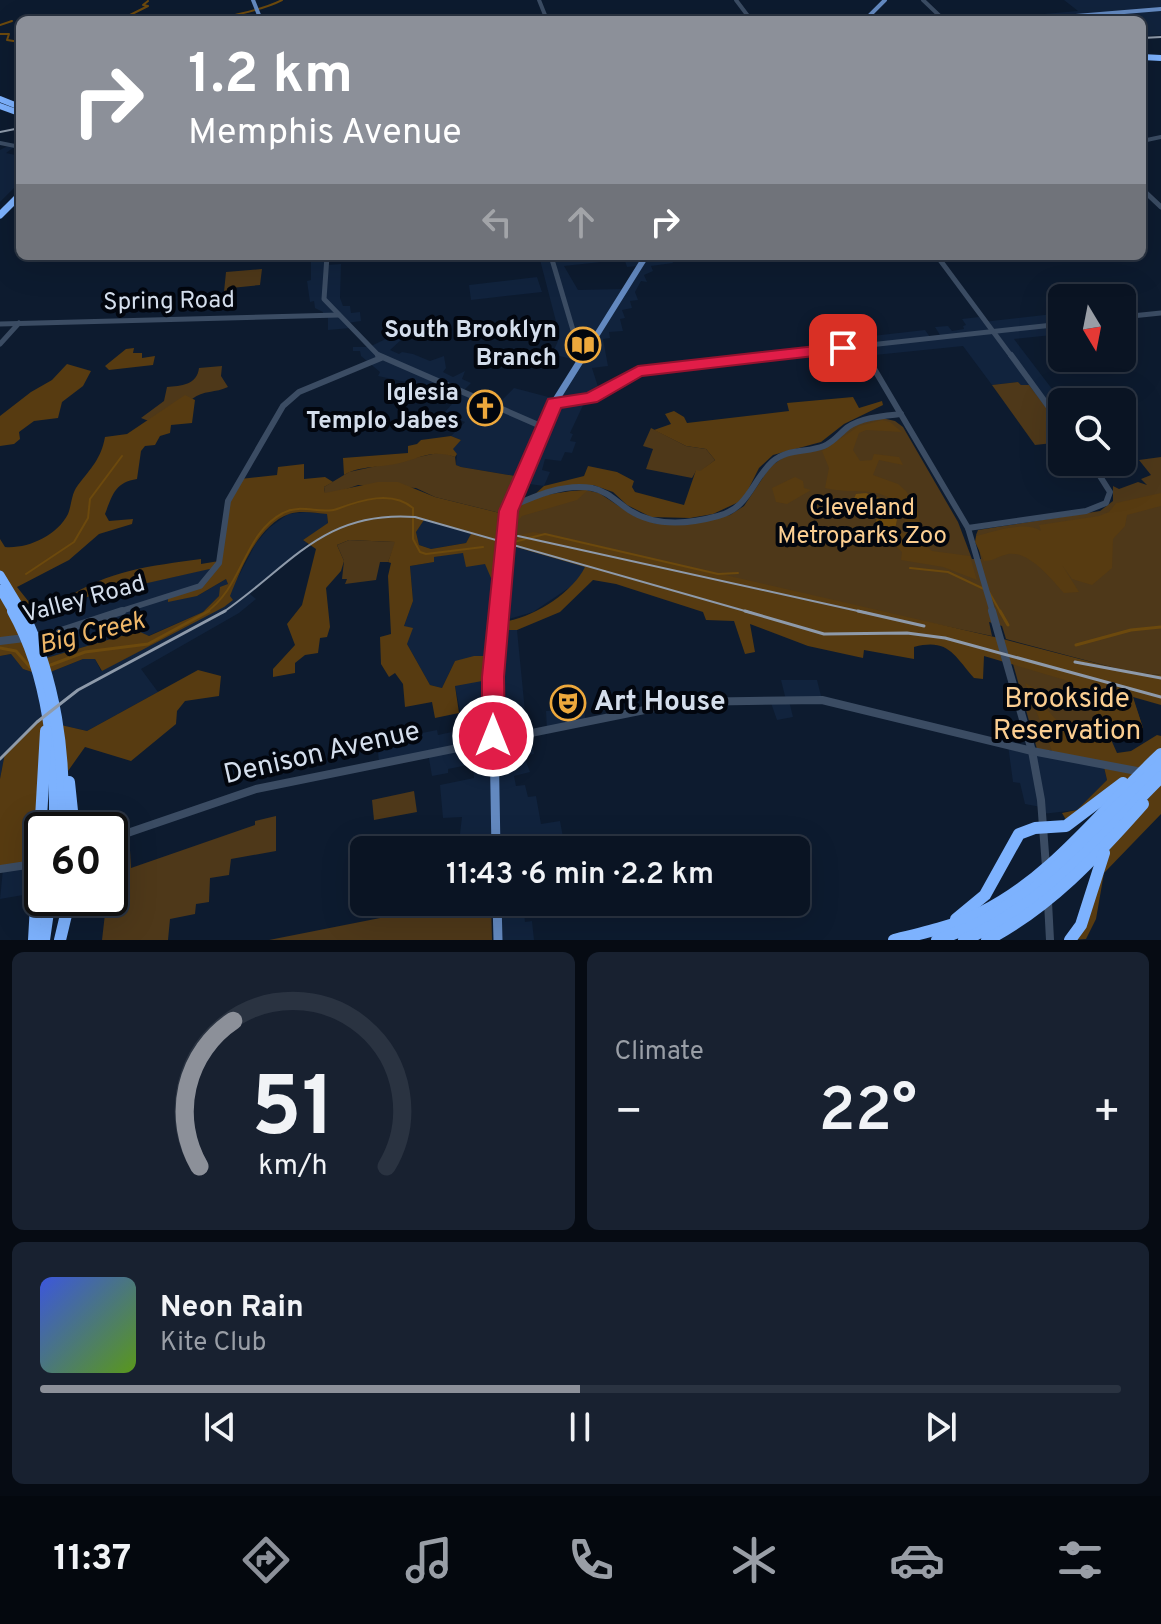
<!DOCTYPE html>
<html lang="en">
<head>
<meta charset="utf-8">
<style>
	body { margin:0; font-family:Overpass,sans-serif; background:#182130; color:#f1f3f6; height:100vh; display:flex; flex-direction:column; font-size:30px; white-space:nowrap }
	* { box-sizing:border-box; margin:0 }
	p { font-size:26px; color:#999ea6 }
	.icon { flex:none; width:44px; height:44px; fill:none; stroke:currentColor; stroke-width:2; stroke-linecap:round; stroke-linejoin:round }
	.map { position:relative; height:940px; overflow:hidden }
	.details { display:flex; flex-direction:column; gap:12px; padding:12px; background:#060b13; flex:1 }
	.details>* { flex:none }
	.hud { position:absolute; left:16px; top:16px; width:1130px; height:244px; border-radius:12px; box-shadow:0 8px 32px #0002,0 0 0 2px #2a3341; background:#8c9099; color:#fff; overflow:hidden }
	.needle { width:52px; rotate:170deg }
	.buttons { position:absolute; left:1048px; top:284px; display:grid; gap:16px }
	.buttons a { display:grid; place-items:center; width:88px; height:88px; border-radius:12px; background:#0a1423; box-shadow:0 8px 32px #0002,0 0 0 2px #2a3341; font-size:40px }
	.speed { position:absolute; left:24px; top:812px; display:flex; gap:16px; font-size:40px; font-weight:700; text-align:center }
	.speed>* { display:grid; place-content:center; width:104px; height:104px; border-radius:50%; background:#0a1423; box-shadow:0 8px 32px #0002,0 0 0 2px #2a3341; line-height:1 }
	.speed .limit { border:4px solid #111; border-radius:12px; background:#fff; color:#111 }
	.pin { position:absolute; display:grid; place-items:center; width:68px; height:68px; color:#fff; margin:-34px; border-radius:16px; box-shadow:0 4px 12px #0006 }
	.me { position:absolute; width:88px; margin:-44px; rotate:0deg; stroke-linejoin:round; filter:drop-shadow(0 0 6px #0008) }
	.turn { display:flex; align-items:center; gap:28px; height:168px; padding:0 40px; font-size:36px }
	.turn .icon { width:104px; height:104px; stroke-width:2.5 }
	.turn b { display:block; font-size:56px; line-height:68px }
	.lanes { display:flex; align-items:center; height:76px; padding:0 40px; background:#0003; justify-content:center; gap:40px; direction:ltr }
	.lanes .off { opacity:.35 }
	.big { font-size:60px; font-weight:600; line-height:1.1 }
	.details .tile { flex:1; display:flex; flex-direction:column; justify-content:center; gap:12px; min-width:0; padding:0 28px; border-radius:12px; background:#182130 }
	.details .dial { align-items:center; gap:0 }
	.dial svg { height:208px; overflow:visible; fill:none; stroke:#2a3341; stroke-width:7; stroke-linecap:round; text-anchor:middle }
	.dial text { fill:#f1f3f6; stroke:none }
	.song { display:flex; align-items:center; gap:24px }
	.cover { width:96px; height:96px; border-radius:12px; background:linear-gradient(135deg,hsl(230 70% 55%),hsl(90 70% 35%)) }
	.played { height:8px; border-radius:4px; background:linear-gradient(90deg,#8c9099 50%,#2a3341 50%) }
	.keys { display:flex; justify-content:space-around; direction:ltr }
	.heat { display:flex; justify-content:space-between; align-items:center; font-size:44px; direction:ltr }
	.details .tiles { flex:1; display:grid; gap:12px; grid-template-columns:1fr 1fr }
	.tile:last-child { grid-column:span 2 }
	.trip { position:absolute; left:350px; top:836px; width:460px; height:80px; border-radius:12px; background:#0a1423; box-shadow:0 8px 32px #0002,0 0 0 2px #2a3341; font-weight:600; line-height:80px; text-align:center }
	.tabs { display:flex; height:128px; justify-content:space-around; align-items:center; background:#04080e; color:#999ea6 }
	.tabs .icon { width:56px; height:56px }
	.tabs .selected { color:#8c9099 }
	.tabs b { font-size:36px; color:#f1f3f6 }
	.map>svg:first-child { display:block }
	.built { fill:#11233d }
	.green { fill:#4e3819 }
	.forest { fill:#573b11; fill-rule:evenodd }
	.water { fill:#6c490d }
	.lines { fill:none; stroke-linecap:round; stroke-linejoin:round }
	.stream-far1 { stroke:#6c490d; stroke-width:2 }
	.stream { stroke:#6c490d; stroke-width:3 }
	.secondary-far3 { stroke:#3b4c63; stroke-width:4 }
	.secondary-far2 { stroke:#3b4c63; stroke-width:5 }
	.secondary-far1 { stroke:#3b4c63; stroke-width:6 }
	.secondary { stroke:#3b4c63; stroke-width:8 }
	.primary-far3 { stroke:#6389c0; stroke-width:4 }
	.primary-far2 { stroke:#6389c0; stroke-width:6 }
	.primary-far1 { stroke:#6389c0; stroke-width:7 }
	.primary { stroke:#6389c0; stroke-width:9 }
	.highway-far3 { stroke:#7db2fe; stroke-width:6 }
	.highway-far2 { stroke:#7db2fe; stroke-width:7 }
	.highway-far1 { stroke:#7db2fe; stroke-width:9 }
	.highway { stroke:#7db2fe; stroke-width:12 }
	.rail-far1 { stroke:#8e9aaa; stroke-width:2 }
	.rail { stroke:#8e9aaa; stroke-width:3 }
	.route { fill:#e11d48; stroke:#92132f; stroke-width:2 }
	.labels { text-anchor:middle; dominant-baseline:central; stroke-width:8; stroke-linejoin:round; paint-order:stroke }
	.street-label { font-size:24px; fill:#d4deec; stroke:#02060e }
	.poi-label { font-size:24px; font-weight:bold; fill:#d4deec; stroke:#02060e; text-anchor:end }
	.park-label { font-size:24px; fill:#fbce91; stroke:#02060e }
	.water-label { font-size:26px; font-style:italic; fill:#eeb668; stroke:#02060e }
	.near-park-label { font-size:28px; fill:#fbce91; stroke:#02060e }
	.near-poi-label { font-size:28px; font-weight:bold; fill:#d4deec; stroke:#02060e; text-anchor:start }
	.near-street-label { font-size:28px; fill:#d4deec; stroke:#02060e }
</style>
</head>
<body>
<div class="map">
<svg width="1161" height="940" viewBox="0 0 1161 940">
	<rect width="100%" height="100%" fill="#0d1b2f"/>
	<g class="built">
		<path d="M1064 0H1161V35L1142 36V20H1084L1079 16 975 20 1078 11Z"/>
		<path d="M8 146 14 147 6 153 20 156V182L0 202V150Z"/>
		<path d="M539 256H551L557 267 554 256H599L601 262 564 266 578 290 624 289 638 266 627 267 625 261 633 260 632 256H670L673 263 651 266 653 271 644 275 647 282 641 281 635 292 638 300 630 301 632 308 622 310 625 318 620 319 623 331 609 332 610 338 603 339 608 366 592 368 600 393 554 403 521 477 461 467 456 465 457 454 452 449 461 440 451 436 465 422 444 413 452 404 432 394 403 393 406 382 378 376 380 372 361 356 360 351H353V347H369L392 336 401 340 390 350 399 354 402 352 413 354 430 361 444 356 446 368 443 372 453 377 465 371 462 379 471 383 461 393 495 407 514 388 556 399 579 361 552 354 558 341 556 334 559 333Z"/>
		<path d="M327 259V265L341 264 340 298 343 306H350L351 313 360 312 361 321 347 323 351 328 328 330V317H322L323 312 315 308 314 301 310 302 307 281 311 280V261Z"/>
		<path d="M537 277 542 292 471 300 469 285Z"/>
		<path d="M1062 313V334L1014 339 1062 402V427L1018 382 992 385 963 346 865 356 870 366 852 368 854 373 847 376 826 378 812 351 819 350 816 343 819 340 829 339 835 348 876 343 872 336 925 330 930 337 940 335 935 327 948 326 952 331 964 329 963 326 966 325 962 319 979 317 983 322Z"/>
		<path d="M585 401 570 433 573 434 570 441 576 442 572 453 565 452 561 461 545 459 542 470 550 472 544 486 522 483 557 405Z"/>
		<path d="M306 512 327 514 328 524 303 540 308 543 250 594 256 599 239 613 141 669 158 692 87 731 61 725 48 673 83 659H95L101 671 232 600 229 596 236 581 256 543 269 528 288 514Z"/>
		<path d="M424 520 472 534 466 543 431 549 419 545 416 532Z"/>
		<path d="M505 544 586 566 579 581 533 612 499 622 498 630H517L527 732H530L534 754 524 756 530 772 514 776 516 786 525 785 528 797 536 796 541 824 560 821 565 848 555 850H458L462 817 443 818 440 785 474 778 473 764 448 769V773L432 776 428 753 379 762 377 743 396 740 397 743 407 742V736L437 730 438 735 452 732 454 747 467 745 455 686V661L442 688 430 685 407 644 404 626 413 601 410 566 434 562V557Z"/>
		<path d="M216 567 197 596 226 579 228 584 219 596 203 612 148 636 138 631 43 659 27 619 90 596Z"/>
		<path d="M11 654 23 669 38 674 45 713 5 753 0 779V656Z"/>
		<path d="M781 680H817L822 700 789 701 793 717 777 720 770 700H786Z"/>
		<path d="M580 693 586 721 547 729 546 711 562 710 560 696Z"/>
		<path d="M1008 745 1104 767 1107 780 1077 810 1042 814 1041 807 1025 804 1020 783 1013 782Z"/>
		<path d="M38 863 29 894 0 899 3 869Z"/>
		<path d="M497 902H523L525 922 532 921 534 940H498Z"/>
	</g>
	<g class="green">
		<path d="M262 269 260 285 231 288 230 292H224L226 272Z"/>
		<path d="M222 366 221 376 228 387C216 393 203 390 192 399L185 397 154 423 141 418 164 401 167 387C181 386 197 385 199 368Z"/>
		<path d="M1018 382 1021 385H1029L1062 428V442L1035 445 992 385Z"/>
		<path d="M882 418 895 421 903 427 958 522 972 559H981L976 535 978 530 1100 511 1113 501V486L1119 489 1138 482 1147 485 1141 479 1151 475 1139 460 1161 457V675L1130 672 1006 639 1002 626 989 622 992 636 507 533 515 508 567 492 586 490 599 493 634 516 657 524H680L730 515 744 506 770 467 785 456 824 447 856 424Z"/>
		<path d="M651 428 686 446 706 449 715 460 701 471H696L692 478 646 469 653 449 643 446Z"/>
		<path d="M442 452 455 457 456 465 461 467 515 476 508 515 435 497 416 488 358 485 335 493H325L324 487 349 472Z"/>
		<path d="M349 540 396 542 388 562H380L376 580 345 584 347 579H342L344 561 337 545Z"/>
		<path d="M1013 664 1132 696 1143 728 1105 726 1111 745 1053 751 1037 749Z"/>
		<path d="M414 791 417 812 374 820 372 800Z"/>
		<path d="M276 816V851L231 859 229 875 210 878 209 902 196 904 195 914 170 919 168 940H102L106 905 77 909 79 898H110V839L129 832 131 868 255 825V821Z"/>
		<path d="M461 902H491L492 940H269Z"/>
	</g>
	<g class="forest">
		<path d="M134 348 133 353H142V358L155 356 153 365 109 370 105 366 126 349Z"/>
		<path d="M67 364 91 371 83 386 62 402 58 418 34 421 19 432 20 439 14 444 0 446V416L31 392 52 380Z"/>
		<path d="M185 395 195 400 192 423 171 425 170 433 160 436 155 445 145 446 141 451 137 479C115 482 112 496 105 514L109 521 133 519 132 524 99 534 69 560 17 587 33 607 53 597 65 599C109 570 150 566 201 559V564L219 561 227 504 240 479 277 475 278 467 304 464V479L325 477 333 482 324 487 325 493 378 482H398L435 497 508 515 505 539 533 532 556 536 999 638 1130 672 1161 675V705L1133 697 1143 728 1105 726 1117 753 1131 751 1157 735 1161 736V754L1069 825 1062 813 1077 810 1107 780 1104 767 1054 756 1025 683 1039 691C1040 708 1069 735 1086 738V733L1099 704 1065 680 984 656 983 679 974 678C954 655 948 638 914 647V659L864 650 863 658 808 646 750 624 755 652 745 654 734 621 706 620 703 612 616 584 593 580 560 612 517 630H498V622C529 621 572 594 585 567L505 544 502 578H491L485 564 466 567 463 553 434 557V562L410 566 413 601 404 626 413 628 407 644 430 685 442 688 455 661 474 656H496L493 679 455 686 459 713 435 718 432 702 405 707 403 684 395 673 389 677 381 664 380 637 391 634 388 576 391 563 388 562 395 542 349 540 337 545 344 561 341 571 326 588 330 627 327 637 320 638 318 653 305 655 295 663V673L273 677V669L295 645 287 624 302 605 316 549 303 540 328 523 327 514C315 513 301 510 289 514 258 525 241 569 230 596L233 600 224 607 102 671 95 659H83L48 673 43 659 138 631 149 636 203 612 219 596 220 587 228 584 226 579 197 596 168 602V597L195 589 214 568 90 596 27 619 0 575V539L5 547C27 549 57 536 68 514 72 504 71 494 78 485 91 468 101 459 105 437L127 434ZM424 520 471 533V534L466 543 431 549 419 545 416 532Z"/>
		<path d="M853 397 859 408 882 401 883 405 844 424 821 442 773 455 759 468 743 500 713 514 690 518 651 517 627 505 613 492 593 485 570 486 534 495 544 486 584 476 588 466 617 472 634 481 632 487 635 492 684 505 696 470 700 471 715 460 706 449 686 446 654 430 671 424 665 414 674 411 684 417 687 423 789 411 787 403Z"/>
		<path d="M882 420 890 422 902 432 866 430 859 433 853 450 860 461 872 460 874 454 899 457 903 465 879 460 873 475 898 484 906 491 918 511 923 543 932 551 970 556 977 580 943 567 901 560 902 552 896 546 899 542 898 532 907 534C901 478 862 497 825 488L829 468 822 451 859 426Z"/>
		<path d="M451 436 461 440 453 449 457 454 455 457C432 449 421 458 400 463 381 468 361 465 344 475L343 458 408 453V446L417 444 421 440Z"/>
		<path d="M795 477 803 481 804 488 811 490 787 504 776 502 772 488Z"/>
		<path d="M588 490 577 500 522 516 509 531 511 513C528 495 564 491 588 490Z"/>
		<path d="M1161 493V506L1127 515 1125 526 1113 539 1112 568 1092 585 1072 579 1062 565 1079 592 1064 593C1052 580 1029 550 1008 554 998 556 995 561 984 561L975 542 976 536C993 532 1026 520 1041 531L1039 525 1099 516 1109 512 1116 503Z"/>
		<path d="M0 589 38 674 23 669 11 654 0 656Z"/>
		<path d="M198 670 221 676 219 696 185 701 177 711 176 724 131 761 85 747 68 771 61 725 87 731Z"/>
		<path d="M45 713 38 863 0 869V779L5 753Z"/>
		<path d="M1161 784V814L1104 873 1096 919 1086 939 1070 940 1094 872 1128 821Z"/>
	</g>
	<path class="water" d="M866 493 888 501 890 510 898 514 893 540 880 532 878 537 873 535 878 513 853 501 856 494Z"/>
	<g class="lines">
		<g class="stream-far1">
			<path d="M126 17 148 6 143 5 148 1"/>
			<path d="M216 20C239 13 261 11 282 0"/>
			<path d="M0 25 12 21"/>
			<path d="M0 34H9L7 40 20 42"/>
			<path d="M510 543 545 534 718 574 738 573"/>
			<path d="M496 545 504 544"/>
			<path d="M910 568 948 572 984 589"/>
			<path d="M26 574 74 542 88 518 90 499 122 456"/>
			<path d="M989 592 1001 613"/>
			<path d="M205 613C243 588 243 534 283 513 301 503 321 515 337 509 361 500 392 490 413 508V539L420 552 426 554 483 547"/>
		</g>
		<g class="stream">
			<path d="M1000 611 1008 625"/>
			<path d="M1076 645 1131 630 1161 627"/>
			<path d="M0 648 16 651 30 667"/>
			<path d="M48 666 85 652 148 644 209 611"/>
		</g>
		<g class="secondary-far3">
			<path d="M539 0 547 20"/>
			<path d="M736 0 751 20"/>
			<path d="M923 0 944 20"/>
			<path d="M1142 141 1161 137"/>
			<path d="M0 143 20 147"/>
		</g>
		<g class="secondary-far2">
			<path d="M1142 189 1161 207"/>
			<path d="M327 256 324 299 380 357"/>
			<path d="M551 256 581 357"/>
			<path d="M937 256 1012 357"/>
			<path d="M1122 317 1161 313"/>
			<path d="M0 324 339 315"/>
			<path d="M0 344 19 323"/>
			<path d="M860 346 867 357"/>
			<path d="M760 357 1062 324"/>
		</g>
		<g class="secondary-far1">
			<path d="M378 355 543 427"/>
			<path d="M580 355 581 359"/>
			<path d="M866 355 968 528 993 613"/>
			<path d="M1011 355 1062 425"/>
			<path d="M554 403 591 398 638 371 778 355"/>
			<path d="M510 507C535 496 564 483 592 488 607 491 617 502 629 510 655 527 689 524 718 516 749 508 751 482 772 462 787 448 807 453 824 446 834 442 840 433 848 427 863 417 883 416 901 414"/>
			<path d="M968 528 1086 511 1106 503 1110 492 1091 462"/>
			<path d="M115 613 200 586 219 563 228 501 283 406 299 392 381 358"/>
		</g>
		<g class="secondary">
			<path d="M992 611 1032 751 1041 800 1046 867"/>
			<path d="M0 641 49 635 122 611"/>
			<path d="M110 839 256 789 684 702 822 700 1032 751 1142 772"/>
			<path d="M0 869 40 863"/>
			<path d="M1048 902 1050 940"/>
		</g>
		<g class="primary-far3">
			<path d="M253 0 261 20"/>
			<path d="M865 20 885 0"/>
			<path d="M1027 20 1161 9"/>
		</g>
		<path class="primary-far2" d="M583 357 646 256"/>
		<path class="primary-far1" d="M499 613 509 511 554 403 584 355"/>
		<g class="primary">
			<path d="M496 850 493 677 499 611"/>
			<path d="M497 902 498 940"/>
		</g>
		<g class="highway-far3">
			<path d="M1142 57 1161 58"/>
			<path d="M0 99 20 107"/>
			<path d="M0 106 19 113"/>
		</g>
		<path class="highway-far2" d="M0 215 20 195"/>
		<g class="highway-far1">
			<path d="M0 575 23 613"/>
			<path d="M0 589 14 613"/>
		</g>
		<g class="highway">
			<path d="M13 611C50 677 56 756 55 830"/>
			<path d="M22 611C56 681 65 753 63 830"/>
			<path d="M69 782 74 830"/>
			<path d="M956 919 985 895 1019 834 1035 828 1066 826 1123 783"/>
			<path d="M34 940 46 731"/>
			<path d="M44 940 50 898"/>
			<path d="M60 940 70 898"/>
			<path d="M894 940C924 933 954 926 982 912 1053 877 1104 807 1161 754"/>
			<path d="M937 940 974 926 1035 888 1161 764"/>
			<path d="M964 940C1045 904 1099 839 1161 777"/>
			<path d="M987 940C1050 907 1096 857 1143 804"/>
			<path d="M1070 940 1081 925 1104 853"/>
		</g>
		<g class="rail-far1">
			<path d="M1142 38 1161 37"/>
			<path d="M0 132 20 128"/>
			<path d="M518 536 867 613"/>
			<path d="M222 613C290 567 322 510 415 517L752 613"/>
		</g>
		<g class="rail">
			<path d="M745 611 824 634 907 633 945 638 1161 697"/>
			<path d="M858 611 924 626"/>
			<path d="M1075 662 1161 678"/>
			<path d="M0 759 37 722 78 690 225 611"/>
		</g>
	</g>
	<path class="route" d="M843 343 849 345V352L642 376 597 402 561 408 518 511 504 677 505 736 501 743 493 746 485 743 482 736V677L499 511 548 399 587 393 638 366Z"/>
	<defs>
		<g id="library-ring" transform="scale(1.8)"><circle r="9.5" fill="#02060e" stroke="#eda83c" stroke-width="1.5"/><path d="M-6-4Q-3-5.5-.7-3.5V5Q-3 3-6 4ZM6-4Q3-5.5 .7-3.5V5Q3 3 6 4Z" fill="#eda83c"/></g>
		<g id="church-ring" transform="scale(1.8)"><circle r="9.5" fill="#02060e" stroke="#eda83c" stroke-width="1.5"/><path d="M-1.2-6h2.4v3.5h3.3v2.4h-3.3V6h-2.4V-.1h-3.3v-2.4h3.3Z" fill="#eda83c"/></g>
		<g id="theatre-ring" transform="scale(1.8)"><circle r="9.5" fill="#02060e" stroke="#eda83c" stroke-width="1.5"/><path d="M-5-5.5Q0-4 5-5.5V0Q5 5 0 6Q-5 5-5 0ZM-3.3-2.5H-1v1.5H-3.3ZM1-2.5H3.3v1.5H1ZM-2.8 1Q0 5.5 2.8 1Z" fill="#eda83c"/></g>
	</defs>
	<g fill-rule="evenodd">
		<use href="#library-ring" x="583" y="345"/>
		<use href="#church-ring" x="485" y="408"/>
		<use href="#theatre-ring" x="568" y="703"/>
	</g>
	<g class="labels">
		<g class="street-label">
			<text transform="translate(169 302) rotate(-1)">Spring Road</text>
			<text transform="translate(84 600) rotate(-15)">Valley Road</text>
		</g>
		<g class="poi-label">
			<text x="557" y="331">South Brooklyn<tspan x="557" dy="28">Branch</tspan></text>
			<text x="459" y="394">Iglesia<tspan x="459" dy="28">Templo Jabes</tspan></text>
		</g>
		<g class="park-label">
			<text x="862" y="509">Cleveland<tspan x="862" dy="28">Metroparks Zoo</tspan></text>
		</g>
		<g class="water-label">
			<text transform="translate(92 634) rotate(-14)">Big Creek</text>
		</g>
		<g class="near-park-label">
			<text x="1067" y="700">Brookside<tspan x="1067" dy="32">Reservation</tspan></text>
		</g>
		<g class="near-poi-label">
			<text x="594" y="703">Art House</text>
		</g>
		<g class="near-street-label">
			<text transform="translate(322 754) rotate(-13)">Denison Avenue</text>
		</g>
	</g>
</svg>
<div class="buttons">
<a><svg class="needle" viewBox="-14 -14 28 28"><path d="M0-13l5 13h-10z" fill="#e53935"/><path d="M0 13l5-13h-10z" fill="#999ea6"/></svg></a>
<a><svg class="icon" aria-label="search" viewBox="0 0 24 24"><circle cx="10" cy="10" r="6"/><path d="M15 15l6 6"/></svg></a>
</div>
<div class="speed"><div class="limit">60</div></div>
<div class="pin" style="left:843px;top:348px;background:#d93025"><svg class="icon" aria-label="arrive" viewBox="0 0 24 24"><path d="M6 21V4h12l-3 4 3 4H6"/></svg></div>
<svg class="me" style="left:493px;top:736px" viewBox="-20 -20 40 40"><circle r="17" fill="#e11d48" stroke="#fff" stroke-width="3"/><path d="M0-11L8 9 0 5-8 9z" fill="#fff"/></svg>
<div class="trip">11:43 · 6 min · 2.2 km</div>
<div class="hud">
<div class="turn"><svg class="icon" aria-label="right" viewBox="0 0 24 24"><path d="M7 20v-9h11M14 6l5 5-5 5"/></svg><div><b>1.2 km</b>Memphis Avenue</div></div>
<div class="lanes"><svg class="icon off" aria-label="left" viewBox="0 0 24 24"><path d="M17 20v-9H6M10 6l-5 5 5 5"/></svg><svg class="icon off" aria-label="ahead" viewBox="0 0 24 24"><path d="M12 20V5M6 11l6-6 6 6"/></svg><svg class="icon" aria-label="right" viewBox="0 0 24 24"><path d="M7 20v-9h11M14 6l5 5-5 5"/></svg></div>
</div>
</div>
<section class="details">
<div class="tiles">
<div class="tile dial"><svg viewBox="0 0 100 80">
<path d="M14 69A42 42 0 1 1 86 69"/>
<path d="M14 69A42 42 0 0 1 27 13" stroke="#8c9099"/>
<text x="50" y="56" font-size="32" font-weight="700">51</text>
<text x="50" y="72" font-size="11">km/h</text>
</svg></div>
<div class="tile"><p>Climate</p>
<div class="heat"><a>−</a><b class="big">22°</b><a>+</a></div>
</div>
<div class="tile">
<div class="song"><i class="cover"></i><div><b>Neon Rain</b><p>Kite Club</p></div></div>
<div class="played"></div>
<div class="keys"><svg class="icon" aria-label="previous" viewBox="0 0 24 24"><path d="M18 5L8 12l10 7zM5 5v14"/></svg><svg class="icon" aria-label="pause" viewBox="0 0 24 24"><path d="M8 5v14M16 5v14"/></svg><svg class="icon" aria-label="next" viewBox="0 0 24 24"><path d="M6 5l10 7-10 7zM19 5v14"/></svg></div>
</div>
</div>
</section>
<nav class="tabs">
<b>11:37</b>
<svg class="icon selected" aria-label="directions" viewBox="0 0 24 24"><path d="M12 3l9 9-9 9-9-9zM9 14v-3h6M13 9l2 2-2 2"/></svg>
<svg class="icon" aria-label="music" viewBox="0 0 24 24"><path d="M9 18V5l10-2v13"/><circle cx="6" cy="18" r="3"/><circle cx="16" cy="16" r="3"/></svg>
<svg class="icon" aria-label="phone" viewBox="0 0 24 24"><path d="M5 4h4l2 5-3 2q2 4 5 5l2-3 5 2v4C11 20 4 13 5 4z"/></svg>
<svg class="icon" aria-label="climate" viewBox="0 0 24 24"><path d="M12 3v18M4 7l16 10M4 17L20 7"/></svg>
<svg class="icon" aria-label="car" viewBox="0 0 24 24"><path d="M5 17H2v-5l4-1 3-4h7l3 4 3 1v5h-3M9 17h6M6 11h13"/><circle cx="7" cy="17" r="2"/><circle cx="17" cy="17" r="2"/></svg>
<svg class="icon" aria-label="filters" viewBox="0 0 24 24"><path d="M4 7h16M4 17h16"/><circle cx="9" cy="7" r="2"/><circle cx="15" cy="17" r="2"/></svg>
</nav>
</body>
</html>
